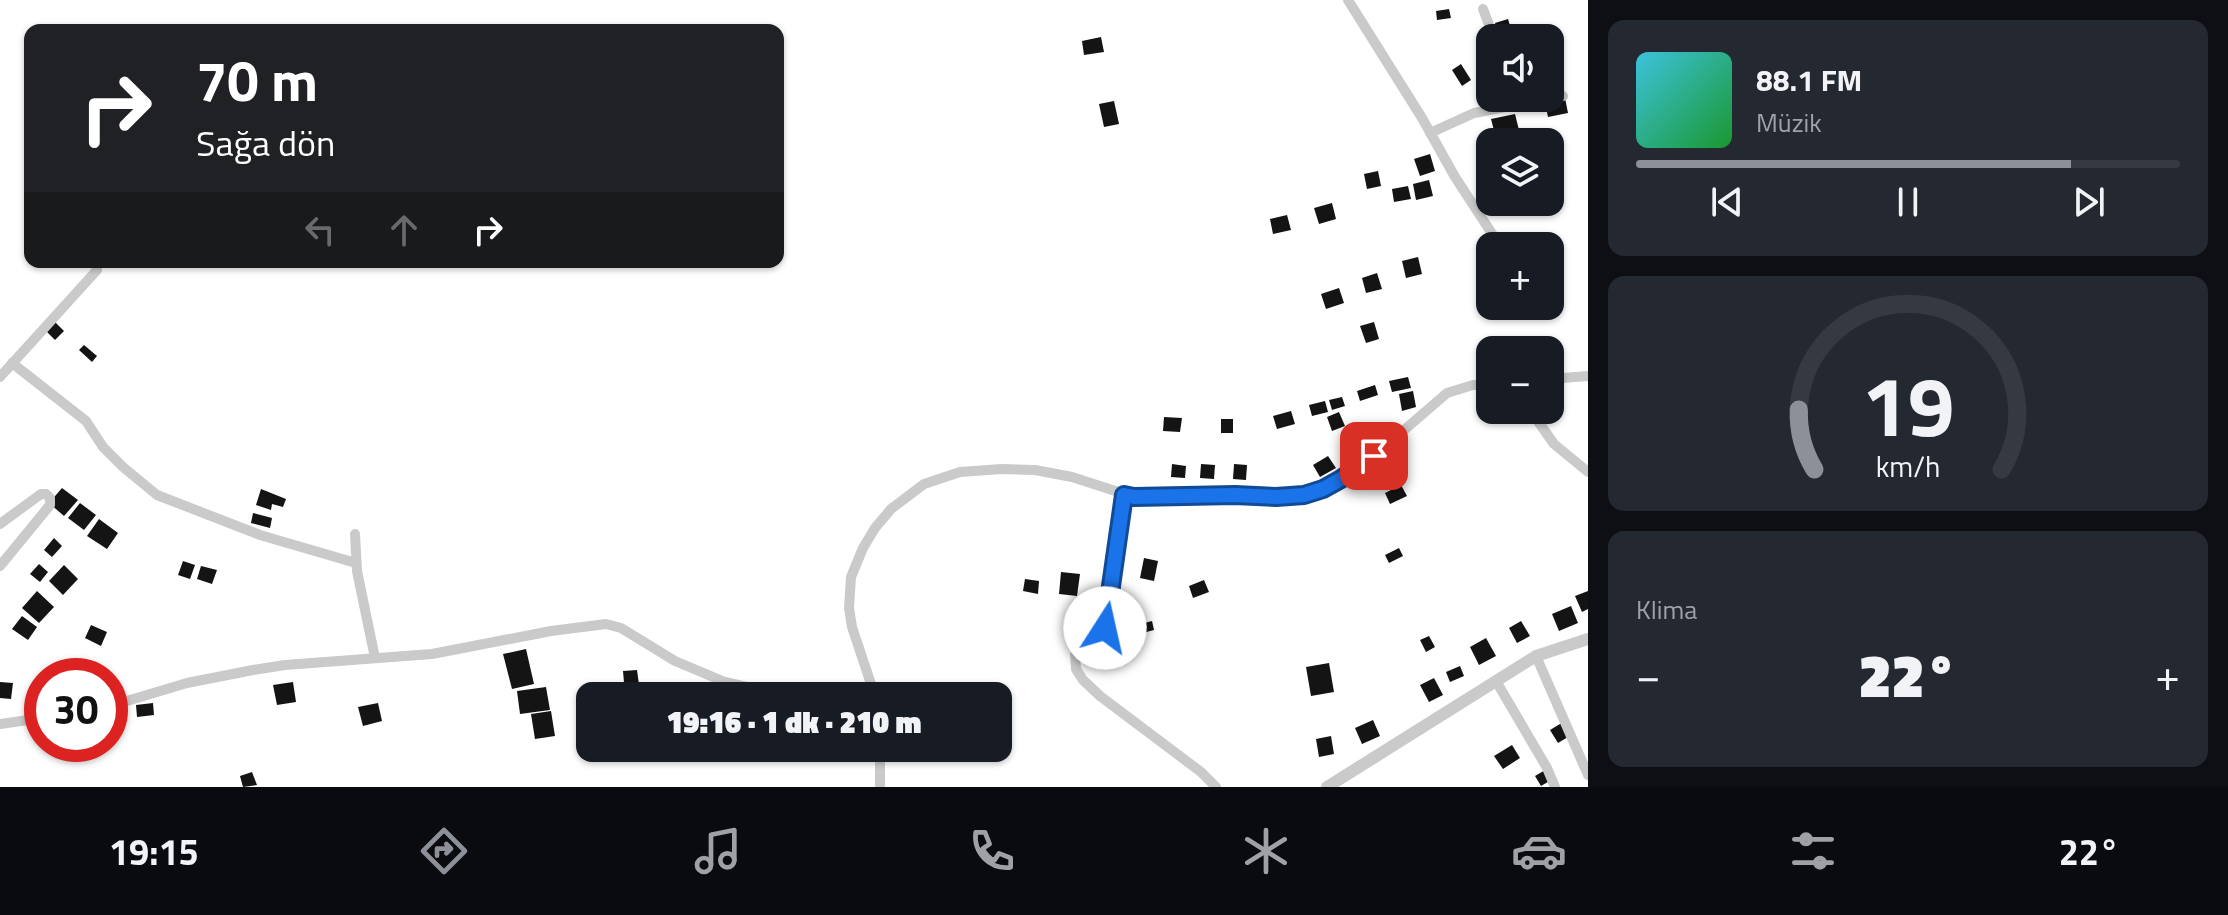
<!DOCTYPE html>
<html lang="tr">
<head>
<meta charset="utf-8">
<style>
	body { margin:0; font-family:"Titillium Web",sans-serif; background:#242831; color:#f1f3f6; height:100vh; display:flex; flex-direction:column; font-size:30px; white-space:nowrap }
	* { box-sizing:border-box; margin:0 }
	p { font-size:26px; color:#9ea1a6 }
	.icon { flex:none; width:44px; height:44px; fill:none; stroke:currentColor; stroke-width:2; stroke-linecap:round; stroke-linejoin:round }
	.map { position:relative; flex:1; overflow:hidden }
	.side { display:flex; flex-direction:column; gap:20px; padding:20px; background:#0d0f14; width:640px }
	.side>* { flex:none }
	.guide { position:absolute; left:24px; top:24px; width:760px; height:244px; border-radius:16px; box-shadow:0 2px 6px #0004; background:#202124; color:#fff; overflow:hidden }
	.buttons { position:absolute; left:1476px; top:24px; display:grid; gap:16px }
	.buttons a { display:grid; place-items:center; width:88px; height:88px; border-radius:16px; background:#171b24; box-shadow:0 2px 6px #0004; font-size:40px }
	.speed { position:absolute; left:24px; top:658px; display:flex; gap:16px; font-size:40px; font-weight:700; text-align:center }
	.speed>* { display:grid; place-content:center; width:104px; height:104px; border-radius:50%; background:#171b24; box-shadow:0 2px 6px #0004; line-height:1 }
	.speed .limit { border:12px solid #d22; background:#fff; color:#111 }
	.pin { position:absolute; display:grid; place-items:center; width:68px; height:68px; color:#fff; margin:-34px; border-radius:16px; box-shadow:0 4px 12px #0006 }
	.me { position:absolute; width:88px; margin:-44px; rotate:10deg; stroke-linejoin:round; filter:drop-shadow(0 0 6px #0008) }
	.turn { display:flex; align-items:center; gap:28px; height:168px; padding:0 40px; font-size:36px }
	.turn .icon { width:104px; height:104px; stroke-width:2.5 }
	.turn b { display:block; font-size:56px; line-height:68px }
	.lanes { display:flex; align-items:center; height:76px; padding:0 40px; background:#0003; justify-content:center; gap:40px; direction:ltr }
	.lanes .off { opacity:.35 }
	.big { font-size:60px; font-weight:800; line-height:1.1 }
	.side .tile { flex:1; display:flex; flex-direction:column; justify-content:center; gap:12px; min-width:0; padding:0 28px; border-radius:16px; background:#242831 }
	.side .dial { align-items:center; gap:0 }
	.dial svg { height:208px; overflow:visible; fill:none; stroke:#363941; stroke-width:7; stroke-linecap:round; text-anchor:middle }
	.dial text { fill:#f1f3f6; stroke:none }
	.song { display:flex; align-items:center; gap:24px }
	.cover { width:96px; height:96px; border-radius:12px; background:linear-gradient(135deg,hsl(190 70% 55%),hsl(130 70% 35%)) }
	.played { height:8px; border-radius:4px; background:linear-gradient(90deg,#8c9099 80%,#363941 80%) }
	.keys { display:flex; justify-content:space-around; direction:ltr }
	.heat { display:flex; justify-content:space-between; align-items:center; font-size:44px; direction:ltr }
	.trip { position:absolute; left:576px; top:682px; width:436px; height:80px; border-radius:16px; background:#171b24; box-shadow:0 2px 6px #0004; font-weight:800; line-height:80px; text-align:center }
	.dock { display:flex; height:128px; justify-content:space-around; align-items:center; background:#090b0e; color:#9ea1a6 }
	.dock .icon { width:56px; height:56px }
	.dock .on { color:#8c9099 }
	.dock b { font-size:36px; color:#f1f3f6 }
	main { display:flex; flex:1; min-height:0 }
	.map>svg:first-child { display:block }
	.building { fill:#141414 }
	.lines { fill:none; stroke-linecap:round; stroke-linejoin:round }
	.minor { stroke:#cacaca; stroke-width:10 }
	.tertiary { stroke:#cacaca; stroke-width:12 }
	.route-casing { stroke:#114b97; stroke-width:20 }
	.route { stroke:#1a73e8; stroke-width:14 }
</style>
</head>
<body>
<main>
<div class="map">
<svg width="1588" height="787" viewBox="0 0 1588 787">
	<rect width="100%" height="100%" fill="#fff"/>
	<g class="building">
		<path d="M1449 9 1451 18 1437 20 1436 11Z"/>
		<path d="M1508 19 1514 38H1500L1495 23Z"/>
		<path d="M1101 37 1104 52 1084 55 1082 41Z"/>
		<path d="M1461 64 1471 80 1462 86 1452 70Z"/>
		<path d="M1564 93 1568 113 1548 117 1544 98Z"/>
		<path d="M1114 101 1119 124 1104 127 1099 104Z"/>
		<path d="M1515 114 1521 138 1497 142 1491 119Z"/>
		<path d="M1430 154 1435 171 1420 176 1414 159Z"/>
		<path d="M1378 171 1381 186 1367 189 1364 174Z"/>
		<path d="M1429 180 1433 196 1416 200 1413 184Z"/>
		<path d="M1408 186 1411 199 1394 202 1392 189Z"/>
		<path d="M1332 203 1336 219 1319 224 1314 208Z"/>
		<path d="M1287 215 1291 230 1273 234 1270 219Z"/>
		<path d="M1418 257 1422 274 1406 278 1402 261Z"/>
		<path d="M1377 273 1382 289 1366 293 1362 278Z"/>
		<path d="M1339 288 1344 303 1326 309 1321 294Z"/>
		<path d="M54 321 64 331 55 340 45 330Z"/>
		<path d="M1374 322 1379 339 1366 343 1360 326Z"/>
		<path d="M84 345 97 356 92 362 79 350Z"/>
		<path d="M1408 377 1411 388 1392 392 1389 381Z"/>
		<path d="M1375 385 1378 395 1360 401 1357 391Z"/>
		<path d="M1413 391 1416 407 1402 411 1399 394Z"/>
		<path d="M1342 397 1345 406 1332 410 1329 400Z"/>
		<path d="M1325 401 1328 412 1312 416 1309 405Z"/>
		<path d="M1291 411 1295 424 1277 429 1273 416Z"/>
		<path d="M1339 412 1345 426 1332 431 1327 417Z"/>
		<path d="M1164 417 1182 418 1180 432 1163 431Z"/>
		<rect x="1221" y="419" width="12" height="14"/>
		<path d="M1328 456 1336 468 1320 477 1313 465Z"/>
		<path d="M1172 464 1186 466 1185 478 1171 477Z"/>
		<path d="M1201 464 1215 465 1214 479 1200 478Z"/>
		<path d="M1234 464 1247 465 1246 480 1233 479Z"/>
		<path d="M1401 485 1407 496 1390 504 1385 493Z"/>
		<path d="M62 488 78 500 64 516 49 503Z"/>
		<path d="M261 489 286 499 283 507 272 504 271 510 256 505Z"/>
		<path d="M80 503 96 515 84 530 68 518Z"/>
		<path d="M253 513 272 518 270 528 251 523Z"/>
		<path d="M99 519 118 533 107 549 87 536Z"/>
		<path d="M54 538 62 546 52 557 44 550Z"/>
		<path d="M1399 548 1403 556 1389 563 1385 555Z"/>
		<path d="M1144 558 1158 561 1154 581 1140 578Z"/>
		<path d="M183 561 195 565 190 579 178 575Z"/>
		<path d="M39 564 48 572 40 582 30 574Z"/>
		<path d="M64 565 78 579 63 595 49 581Z"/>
		<path d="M201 566 217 570 212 584 197 579Z"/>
		<path d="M1061 572 1080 574 1077 596 1059 594Z"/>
		<path d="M1025 579 1039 581 1038 594 1023 591Z"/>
		<path d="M1204 580 1209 592 1193 598 1189 586Z"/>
		<path d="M37 591 54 607 39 623 22 608Z"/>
		<path d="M1588 591V609L1582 612 1575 596Z"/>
		<path d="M1571 606 1578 623 1559 631 1552 614Z"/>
		<path d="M22 616 37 627 28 640 12 629Z"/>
		<path d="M1152 621 1154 630 1139 634 1137 625Z"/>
		<path d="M1521 621 1530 636 1517 643 1509 628Z"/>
		<path d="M91 625 107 632 101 646 85 638Z"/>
		<path d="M1429 636 1435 647 1426 652 1420 640Z"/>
		<path d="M1486 638 1496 656 1479 665 1470 647Z"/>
		<path d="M526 649 534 684 512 689 503 654Z"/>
		<path d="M1329 663 1334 692 1311 696 1306 667Z"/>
		<path d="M1460 666 1464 676 1450 682 1446 672Z"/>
		<path d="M637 670 640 692 625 694 623 671Z"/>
		<path d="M1434 678 1443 695 1429 702 1420 685Z"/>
		<path d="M0 682 13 683 11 699 0 698Z"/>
		<path d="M293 682 296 702 277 705 273 685Z"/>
		<path d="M664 686 665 696H645V687Z"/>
		<path d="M546 687 550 710 520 714 517 691Z"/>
		<path d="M153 703 154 715 137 717 136 705Z"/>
		<path d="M378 703 382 721 363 726 358 707Z"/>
		<path d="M551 711 555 736 535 739 531 714Z"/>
		<path d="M1373 720 1380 736 1362 744 1355 728Z"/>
		<path d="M1565 721 1573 734 1558 743 1550 730Z"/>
		<path d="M1331 736 1334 754 1319 757 1316 739Z"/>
		<path d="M1512 745 1520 758 1503 769 1494 756Z"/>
		<path d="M1547 769 1553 779 1541 786 1535 776Z"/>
		<path d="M252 772 257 785 243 787 240 776Z"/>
	</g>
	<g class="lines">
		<g class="minor">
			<path d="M1348 0 1422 118 1455 177 1500 246"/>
			<path d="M1483 9 1494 38"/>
			<path d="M1430 133 1474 113 1563 96"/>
			<path d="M1525 306 1527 309"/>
			<path d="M12 363 86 421 103 447 123 467 157 495 260 535 356 563"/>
			<path d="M0 377 97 270"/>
			<path d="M1550 379 1588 376"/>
			<path d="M1530 410 1554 444 1588 472"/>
			<path d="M1124 495 1107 622C1102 638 1084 641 1075 654L1076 669 1083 680 1100 696 1201 772 1216 787"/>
			<path d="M0 524 41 494H46L50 498V505L0 566"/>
			<path d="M355 534 357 571 375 658"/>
			<path d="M1536 656 1588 775"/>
			<path d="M1496 681 1547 768 1555 787"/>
			<path d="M875 696 852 627 849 608 851 577 863 548 875 528 891 509 924 484 960 472 1002 469 1035 470 1072 477 1134 497 1235 495 1292 497 1304 495 1323 489 1341 479 1374 456 1447 393 1473 385 1490 384"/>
			<path d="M110 706 187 683 253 670 285 665 432 654 551 631 606 624 621 628 675 661 725 682 787 696"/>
			<path d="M0 724 42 718"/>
			<path d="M880 748V787"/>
		</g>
		<path class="tertiary" d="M1327 787 1536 656 1588 639"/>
	</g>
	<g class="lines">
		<g class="route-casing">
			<path id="route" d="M1105 628 1124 495 1134 497 1235 495 1276 497 1304 495 1323 489 1341 479 1374 456"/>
		</g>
		<use href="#route" class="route"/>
	</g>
</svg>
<div class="buttons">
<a><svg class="icon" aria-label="sound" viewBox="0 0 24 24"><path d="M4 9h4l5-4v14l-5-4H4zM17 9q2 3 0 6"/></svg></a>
<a><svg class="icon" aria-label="layers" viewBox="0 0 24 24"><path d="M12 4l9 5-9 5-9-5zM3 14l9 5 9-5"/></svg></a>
<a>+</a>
<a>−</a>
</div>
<div class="speed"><div class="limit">30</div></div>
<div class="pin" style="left:1374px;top:456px;background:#d93025"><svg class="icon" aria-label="arrive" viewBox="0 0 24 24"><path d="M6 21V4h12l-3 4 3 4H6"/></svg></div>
<svg class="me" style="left:1105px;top:628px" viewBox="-20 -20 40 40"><circle r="19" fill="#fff"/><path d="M0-13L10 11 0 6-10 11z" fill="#1a73e8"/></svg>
<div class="trip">19:16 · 1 dk · 210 m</div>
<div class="guide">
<div class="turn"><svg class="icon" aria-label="right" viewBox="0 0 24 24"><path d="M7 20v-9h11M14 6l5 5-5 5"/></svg><div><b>70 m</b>Sağa dön</div></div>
<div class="lanes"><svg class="icon off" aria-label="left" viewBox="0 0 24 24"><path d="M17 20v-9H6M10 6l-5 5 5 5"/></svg><svg class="icon off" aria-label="ahead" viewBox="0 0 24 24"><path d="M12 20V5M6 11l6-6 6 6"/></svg><svg class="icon" aria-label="right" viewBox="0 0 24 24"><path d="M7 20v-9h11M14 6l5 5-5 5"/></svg></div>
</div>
</div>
<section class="side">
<div class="tile">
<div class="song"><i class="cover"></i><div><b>88.1 FM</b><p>Müzik</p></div></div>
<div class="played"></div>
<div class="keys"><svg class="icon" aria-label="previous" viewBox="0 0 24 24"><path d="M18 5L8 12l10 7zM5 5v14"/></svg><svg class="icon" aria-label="pause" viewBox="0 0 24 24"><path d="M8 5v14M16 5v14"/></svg><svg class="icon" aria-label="next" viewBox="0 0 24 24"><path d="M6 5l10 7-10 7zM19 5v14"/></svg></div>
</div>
<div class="tile dial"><svg viewBox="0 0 100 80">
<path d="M14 69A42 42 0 1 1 86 69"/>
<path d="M14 69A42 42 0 0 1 8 46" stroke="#8c9099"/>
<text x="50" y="56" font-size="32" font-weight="700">19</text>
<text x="50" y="72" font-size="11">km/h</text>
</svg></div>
<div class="tile"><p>Klima</p>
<div class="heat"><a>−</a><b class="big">22°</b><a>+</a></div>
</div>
</section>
</main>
<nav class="dock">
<b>19:15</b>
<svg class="icon on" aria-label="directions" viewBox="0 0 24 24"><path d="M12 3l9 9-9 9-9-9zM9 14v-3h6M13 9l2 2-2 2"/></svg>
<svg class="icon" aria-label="music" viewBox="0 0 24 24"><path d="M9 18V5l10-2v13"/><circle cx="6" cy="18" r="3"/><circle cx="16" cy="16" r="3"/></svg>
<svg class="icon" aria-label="phone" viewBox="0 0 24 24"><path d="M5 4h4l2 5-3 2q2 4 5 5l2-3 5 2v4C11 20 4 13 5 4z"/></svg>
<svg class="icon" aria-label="climate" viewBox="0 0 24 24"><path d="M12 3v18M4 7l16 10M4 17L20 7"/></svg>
<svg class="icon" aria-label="car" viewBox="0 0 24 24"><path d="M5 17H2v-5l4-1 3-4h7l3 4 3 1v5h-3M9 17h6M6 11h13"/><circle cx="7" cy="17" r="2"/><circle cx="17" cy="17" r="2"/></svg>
<svg class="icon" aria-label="filters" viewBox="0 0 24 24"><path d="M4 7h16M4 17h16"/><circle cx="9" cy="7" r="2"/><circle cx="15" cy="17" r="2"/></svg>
<b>22°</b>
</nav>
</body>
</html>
